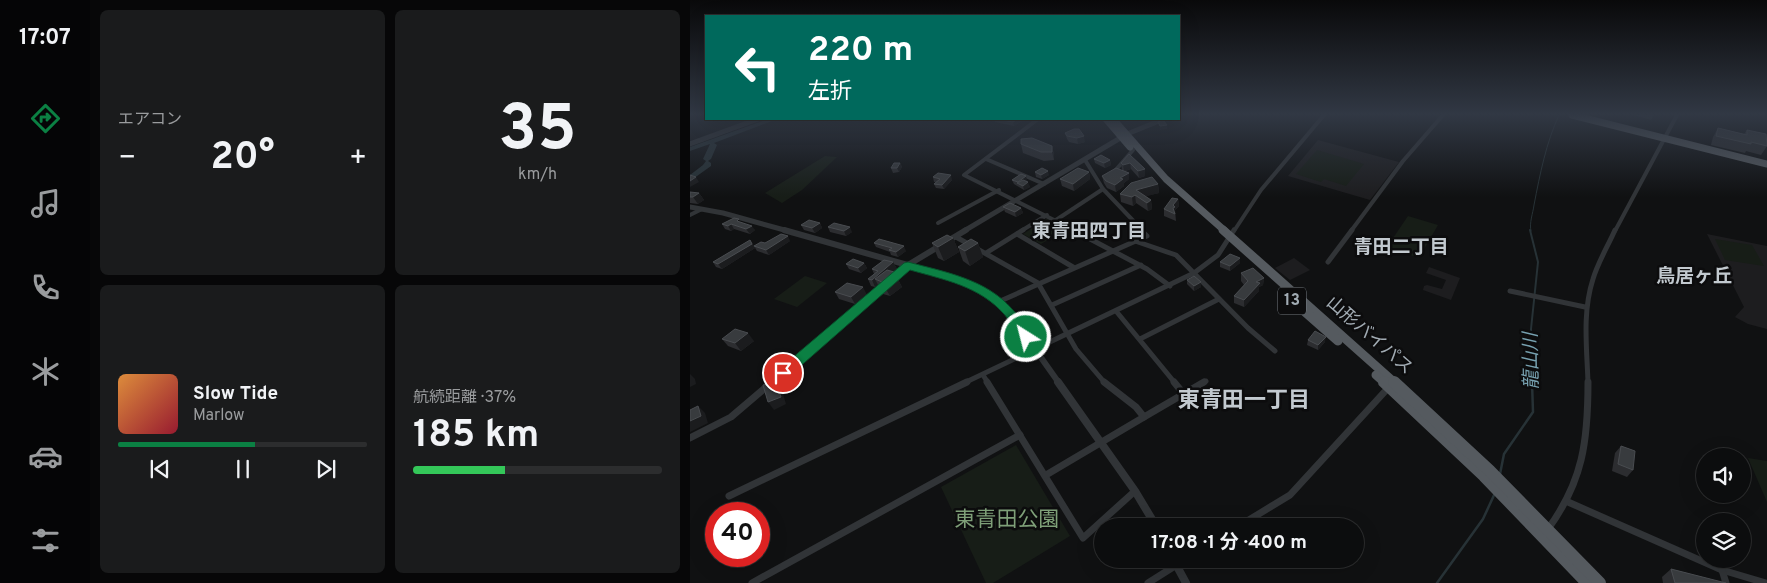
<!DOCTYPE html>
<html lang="ja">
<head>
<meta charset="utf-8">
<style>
	body { margin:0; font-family:Overpass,"Noto Sans JP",sans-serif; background:#1a1b1c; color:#f1f3f6; height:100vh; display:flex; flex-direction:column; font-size:19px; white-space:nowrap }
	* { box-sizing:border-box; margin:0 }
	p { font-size:16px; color:#9a9c9e }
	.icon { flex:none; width:28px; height:28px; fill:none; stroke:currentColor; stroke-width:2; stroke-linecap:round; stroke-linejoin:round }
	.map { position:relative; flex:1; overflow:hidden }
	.drawer { display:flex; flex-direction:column; gap:10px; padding:10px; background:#070708; width:600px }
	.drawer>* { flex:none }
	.banner { position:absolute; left:15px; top:15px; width:475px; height:105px; border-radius:0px; box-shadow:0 5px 20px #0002,0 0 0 1px #2c2d2e; background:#00695c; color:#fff; overflow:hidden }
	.buttons { position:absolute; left:1006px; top:448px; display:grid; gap:10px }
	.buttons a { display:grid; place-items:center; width:55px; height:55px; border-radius:50%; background:#0c0d0e; box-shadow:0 5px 20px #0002,0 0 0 1px #2c2d2e; font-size:25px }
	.speed { position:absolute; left:15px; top:502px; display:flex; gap:10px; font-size:25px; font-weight:700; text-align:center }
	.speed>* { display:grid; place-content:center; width:65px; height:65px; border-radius:50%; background:#0c0d0e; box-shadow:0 5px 20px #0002,0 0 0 1px #2c2d2e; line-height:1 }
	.speed .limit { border:8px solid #d22; background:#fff; color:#111 }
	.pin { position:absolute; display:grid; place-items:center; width:42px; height:42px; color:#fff; margin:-21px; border:2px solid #fff; border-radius:50%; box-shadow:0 1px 5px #0007 }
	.me { position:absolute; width:55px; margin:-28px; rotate:324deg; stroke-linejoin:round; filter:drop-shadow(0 0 4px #0008) }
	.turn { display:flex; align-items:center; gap:18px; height:105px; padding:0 20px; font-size:22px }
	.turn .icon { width:65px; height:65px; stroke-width:2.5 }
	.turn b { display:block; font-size:35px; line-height:42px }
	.big { font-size:38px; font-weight:700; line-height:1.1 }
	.drawer .widget { flex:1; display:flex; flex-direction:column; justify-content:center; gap:8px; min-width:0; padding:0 18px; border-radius:8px; background:#1a1b1c }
	.drawer .dial { align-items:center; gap:0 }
	.dial b { font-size:65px; line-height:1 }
	.song { display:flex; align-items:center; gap:15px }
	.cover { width:60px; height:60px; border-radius:8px; background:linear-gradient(135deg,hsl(30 70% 55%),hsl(350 70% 35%)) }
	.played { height:5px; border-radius:2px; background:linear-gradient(90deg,#0b8043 55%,#2c2d2e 55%) }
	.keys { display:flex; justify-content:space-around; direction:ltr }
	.heat { display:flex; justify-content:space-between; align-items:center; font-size:28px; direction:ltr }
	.charge { height:8px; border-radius:4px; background:linear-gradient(90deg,#34c759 37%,#2c2d2e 0) }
	.drawer .tiles { flex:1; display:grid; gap:10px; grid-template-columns:repeat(2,1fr) }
	.trip { position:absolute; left:404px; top:518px; width:270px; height:50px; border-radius:25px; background:#0c0d0e; box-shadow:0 5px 20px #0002,0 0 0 1px #2c2d2e; font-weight:700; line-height:50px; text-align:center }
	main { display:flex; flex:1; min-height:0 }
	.tabs { display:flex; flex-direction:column; width:90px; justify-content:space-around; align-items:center; background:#050506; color:#9a9c9e }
	.tabs .icon { width:35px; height:35px }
	.tabs .selected { color:#0b8043 }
	.tabs b { font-size:22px; color:#f1f3f6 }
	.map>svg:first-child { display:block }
	.built { fill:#1d1d1f }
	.green { fill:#171d17 }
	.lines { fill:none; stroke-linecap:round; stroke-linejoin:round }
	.stream-far2 { stroke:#273236; stroke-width:1 }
	.stream-far1 { stroke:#273236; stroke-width:2 }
	.stream { stroke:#273236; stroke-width:2.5 }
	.river { fill:#273236; fill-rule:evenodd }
	.minor-far2 { stroke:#313437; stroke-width:4 }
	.minor-far1 { stroke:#313437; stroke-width:5 }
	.minor { stroke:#313437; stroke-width:7 }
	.tertiary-far2 { stroke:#313437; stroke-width:5 }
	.tertiary-far1 { stroke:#313437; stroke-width:6 }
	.tertiary { stroke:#313437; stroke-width:8 }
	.trunk-far2 { stroke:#555a5f; stroke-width:7 }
	.trunk-far1 { stroke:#555a5f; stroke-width:9 }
	.trunk { stroke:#555a5f; stroke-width:12 }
	.wall { fill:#2c2d30 }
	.shaded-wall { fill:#1b1c1e }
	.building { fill:#383b3e; stroke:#494c50 }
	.route { fill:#0b8043; stroke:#07532c }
	.labels { text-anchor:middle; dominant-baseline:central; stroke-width:5; stroke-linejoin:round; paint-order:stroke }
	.shield { fill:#0c0c0d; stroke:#747b81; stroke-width:1 }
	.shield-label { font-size:16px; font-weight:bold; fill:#a1abb3 }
	.street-label { font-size:18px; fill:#a1abb3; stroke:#0c0c0d }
	.neighbourhood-label { font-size:19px; font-weight:bold; fill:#c2c9cf; stroke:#0c0c0d }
	.water-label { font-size:19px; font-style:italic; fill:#77a1b0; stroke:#0c0c0d }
	.near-park-label { font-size:21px; fill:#7e9f78; stroke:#0c0c0d }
	.near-neighbourhood-label { font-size:22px; font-weight:bold; fill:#c2c9cf; stroke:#0c0c0d }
</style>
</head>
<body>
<main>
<nav class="tabs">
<b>17:07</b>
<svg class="icon selected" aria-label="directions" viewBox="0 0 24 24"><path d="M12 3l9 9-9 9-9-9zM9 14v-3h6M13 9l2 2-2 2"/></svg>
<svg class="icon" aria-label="music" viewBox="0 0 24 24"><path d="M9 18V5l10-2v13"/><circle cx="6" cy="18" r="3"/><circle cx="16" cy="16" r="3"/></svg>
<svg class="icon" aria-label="phone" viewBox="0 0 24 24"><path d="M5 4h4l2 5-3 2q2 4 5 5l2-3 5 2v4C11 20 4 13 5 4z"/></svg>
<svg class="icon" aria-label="climate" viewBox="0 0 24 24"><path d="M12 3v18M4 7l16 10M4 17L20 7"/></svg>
<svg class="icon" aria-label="car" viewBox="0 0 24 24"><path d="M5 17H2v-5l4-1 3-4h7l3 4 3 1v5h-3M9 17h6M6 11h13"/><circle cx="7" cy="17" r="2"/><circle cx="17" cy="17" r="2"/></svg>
<svg class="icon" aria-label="filters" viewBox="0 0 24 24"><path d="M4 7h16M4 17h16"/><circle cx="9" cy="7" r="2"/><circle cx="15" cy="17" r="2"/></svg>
</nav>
<section class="drawer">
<div class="tiles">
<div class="widget"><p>エアコン</p>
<div class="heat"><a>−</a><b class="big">20°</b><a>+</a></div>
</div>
<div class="widget dial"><b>35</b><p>km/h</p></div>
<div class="widget">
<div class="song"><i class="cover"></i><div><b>Slow Tide</b><p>Marlow</p></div></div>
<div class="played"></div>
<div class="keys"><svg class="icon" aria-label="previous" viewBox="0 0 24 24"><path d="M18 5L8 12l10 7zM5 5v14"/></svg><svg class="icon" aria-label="pause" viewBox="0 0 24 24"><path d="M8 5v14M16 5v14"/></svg><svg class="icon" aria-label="next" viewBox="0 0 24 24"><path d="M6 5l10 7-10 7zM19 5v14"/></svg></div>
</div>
<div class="widget"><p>航続距離 · 37%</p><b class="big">185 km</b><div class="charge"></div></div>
</div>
</section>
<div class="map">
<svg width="1077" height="583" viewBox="0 0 1077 583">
	<rect width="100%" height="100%" fill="#101112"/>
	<g class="built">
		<path d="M628 140 709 162 680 200 598 176Z"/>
		<path d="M1017 234 1077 246V329L1058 324 1045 317 1054 307Z"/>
		<path d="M604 258 620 270 600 280 585 268Z"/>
		<path d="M739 267 770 278 761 300 733 290 734 286 737 285 752 289 756 280 736 273Z"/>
	</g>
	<g class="green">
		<path d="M627 150 674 164 656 186 634 179 631 182 606 174Z"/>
		<path d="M135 156 147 157 112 190 92 203 75 193Z"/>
		<path d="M718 216 748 225 729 258 697 247Z"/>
		<path d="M357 219 376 229 351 244 333 234Z"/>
		<path d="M1025 239 1062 245 1074 266 1035 260Z"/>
		<path d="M115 276 137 283 107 307 84 299Z"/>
		<path d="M326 445 380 536 303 583H296L251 487Z"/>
		<path d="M1058 458 1077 461V502Z"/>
	</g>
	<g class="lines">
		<path class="stream-far2" d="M841 231C839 223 843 213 844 205 850 174 856 143 869 115"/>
		<path class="stream-far1" d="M840 230 848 262 841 329 842 383"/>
		<g class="stream">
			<path d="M810 474 814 454 843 412 842 382"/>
			<path d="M747 583 793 519 805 493"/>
		</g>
		<path class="river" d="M78 119H87L24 143 27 145 21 159 18 161 21 163V166L0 181V175L13 165 16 161 13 159 20 144 0 151V147Z"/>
		<g class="minor-far2">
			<path d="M348 119 274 175 386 231"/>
			<path d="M296 159 354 184"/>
			<path d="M395 160 413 189 453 231"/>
			<path d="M424 172 443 150"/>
			<path d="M0 215 12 209"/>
			<path d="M366 220 413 189"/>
			<path d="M248 223 309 190"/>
			<path d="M331 231 357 215"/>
			<path d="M544 231 571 190 634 115"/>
			<path d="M661 231 713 161 753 115"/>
			<path d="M925 231 987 115"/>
		</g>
		<g class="minor-far1">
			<path d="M383 230 457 269 480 286"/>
			<path d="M327 234 383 267"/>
			<path d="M266 237 348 283 386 349 415 383"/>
			<path d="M445 241 486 255 558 328 585 351"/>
			<path d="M296 253 333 230"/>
			<path d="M638 262 662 230"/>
			<path d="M201 280 218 265"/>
			<path d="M820 291 895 307"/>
			<path d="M308 302 457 236 451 230"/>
			<path d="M362 305 451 265"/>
			<path d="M426 311 485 383"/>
			<path d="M450 339 529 299"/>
			<path d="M293 375 298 383"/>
			<path d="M80 383 195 285"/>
			<path d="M274 383 504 273 528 255 544 230"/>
			<path d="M512 383 516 381"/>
			<path d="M898 383C897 349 892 313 903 279 908 262 918 246 925 230"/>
		</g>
		<g class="minor">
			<path d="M297 382 393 538 445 491"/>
			<path d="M484 382 493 393"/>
			<path d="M454 417 514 382"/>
			<path d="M0 438 41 417 82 382"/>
			<path d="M356 475 454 417 446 407 414 382"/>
			<path d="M39 496 277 382"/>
			<path d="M878 502 1032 570 1076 583"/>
			<path d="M549 526 600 495 699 387"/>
			<path d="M858 529C893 481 898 441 898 382"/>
			<path d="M1032 570 1036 583"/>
			<path d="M62 583 330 435"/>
			<path d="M458 583 496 559"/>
		</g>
		<g class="tertiary-far2">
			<path d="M0 144 68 119"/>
			<path d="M0 207 33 213 98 231"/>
			<path d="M274 231 437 134 474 119"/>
		</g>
		<g class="tertiary-far1">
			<path d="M94 230 260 277 291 290 318 311 369 383"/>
			<path d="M218 265 276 230"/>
		</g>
		<g class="tertiary">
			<path d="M368 382 445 491 466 526"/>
			<path d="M483 559 496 583"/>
		</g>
		<g class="trunk-far2">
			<path d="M882 115 1077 164"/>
			<path d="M416 119 440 147"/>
			<path d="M423 119 476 179 535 231"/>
		</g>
		<g class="trunk-far1">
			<path d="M533 230 705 383"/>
			<path d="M598 297 648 341"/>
			<path d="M686 375 695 383"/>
		</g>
		<g class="trunk">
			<path d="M694 382 794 476 897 583"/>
			<path d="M704 382 800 471 910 583"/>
		</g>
	</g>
	<g class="wall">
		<path d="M944 115H964L961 120Z"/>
		<path d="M304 119H331L332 121 324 126 305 122Z"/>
		<path d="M1028 128 1054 134 1057 130 1077 146 1071 155 1056 151 1055 153 1021 145 1023 137Z"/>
		<path d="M384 129 395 142 388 144 379 142 377 139 375 133Z"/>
		<path d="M331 144 362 146 364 155V160L354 161 333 153Z"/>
		<path d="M439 154 455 169V176L449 178 441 169 435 171 439 173V179L434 183V186L426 192 417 188 414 183 412 176 432 170 431 163Z"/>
		<path d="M404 159 420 160 421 165 415 168 405 163Z"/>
		<path d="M210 163 212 167 209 172 203 173 201 168Z"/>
		<path d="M345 172 359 175 352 179 346 177Z"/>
		<path d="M399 172 400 179 384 191 372 186 370 179Z"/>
		<path d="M243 177 262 180 254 189 246 188 244 184 246 182H244Z"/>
		<path d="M322 180 337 181V182L340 187 334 190 324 184Z"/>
		<path d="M468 184 469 193 455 196 461 200 462 209 458 211 446 203 443 206 431 202 430 194Z"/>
		<path d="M0 192 9 193 14 200 8 204 0 203Z"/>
		<path d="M488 199 489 206 485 210 486 221 474 216V209Z"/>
		<path d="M313 207 331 208 333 213 326 217 315 212Z"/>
		<path d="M51 222 65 230 60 234 44 229 41 231 35 229 32 224Z"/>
		<path d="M130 223 132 228 125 233 114 230 111 225Z"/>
		<path d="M138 227 162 232 156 236 140 232Z"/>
		<path d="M263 238 269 252 254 261 248 258 242 243Z"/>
		<path d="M60 240 65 248 32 269 26 267 23 262Z"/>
		<path d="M100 241 79 255 67 251 64 246 75 243Z"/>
		<path d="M184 243 216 251 208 257 201 255 200 252 186 247Z"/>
		<path d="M288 243 293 257 280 266 273 261 268 247Z"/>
		<path d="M203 262 207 269 203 272H204L212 287 200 296 193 294 188 285 185 287 181 286 178 279 184 274 182 269Z"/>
		<path d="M530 262 550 263 540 271 530 267Z"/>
		<path d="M174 263 177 268 171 273 159 269 156 264Z"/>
		<path d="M551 273 574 278 573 285 569 287V291L554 307 544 303V296L554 285 551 281Z"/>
		<path d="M497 280 511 287 504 291 497 284Z"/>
		<path d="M145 292 177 295 165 304 149 299Z"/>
		<path d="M32 339 64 341 51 351 38 346Z"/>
		<path d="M618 340 635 342 628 350 617 345Z"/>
		<path d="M931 446 943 470 937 477 922 471 925 453Z"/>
		<path d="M981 569 1036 583H973L972 577Z"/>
	</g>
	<g class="shaded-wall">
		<path d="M328 119H331L332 121 324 126 323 122Z"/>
		<path d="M477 125V129L470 130V126Z"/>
		<path d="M394 136 395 142 388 144 387 138Z"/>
		<path d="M362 146 364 155V160L362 152Z"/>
		<path d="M420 160 421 165 415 168 414 163Z"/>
		<path d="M210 163 212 167 209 172 207 168Z"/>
		<path d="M440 163 441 169 434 171 433 165Z"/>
		<path d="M455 169V176L449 178 448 171Z"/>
		<path d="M358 171 359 175 352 179 351 175Z"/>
		<path d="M399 172 400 179 384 191 383 184Z"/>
		<path d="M439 173V179L434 183V186L426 192 425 185 430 178Z"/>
		<path d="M261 175 262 180 254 189 252 185Z"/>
		<path d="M336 176 337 181 331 185 328 182Z"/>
		<path d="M6 177 9 182 0 187V181Z"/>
		<path d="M338 182 340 187 334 190 333 186Z"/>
		<path d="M468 184 469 193 450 198 446 190Z"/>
		<path d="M9 193 14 200 8 204 3 197Z"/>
		<path d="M445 195 446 203 443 206 442 197Z"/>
		<path d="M488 199 489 206 485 210V214L483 213V205Z"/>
		<path d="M461 200 462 209 458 211 457 203Z"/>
		<path d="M331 208 333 213 326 217 325 212Z"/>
		<path d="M130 223 132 228 125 233 122 228Z"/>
		<path d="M41 224 44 229 41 231 38 226Z"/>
		<path d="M62 226 65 230 60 234 56 229Z"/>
		<path d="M160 227 162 232 156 236 154 231Z"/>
		<path d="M98 236 100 241 79 255 76 250Z"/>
		<path d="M263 238 269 252 254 261 248 247Z"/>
		<path d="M288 243 293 257 280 266 275 251Z"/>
		<path d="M62 244 65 248 32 269 28 264Z"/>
		<path d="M214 246 216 251 208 257 206 252Z"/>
		<path d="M550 258V263L540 271V266Z"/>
		<path d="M203 262 207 269 192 281 185 279 188 285 185 287 182 280Z"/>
		<path d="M174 263 177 268 171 273 168 268Z"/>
		<path d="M204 272 212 287 200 296 192 282Z"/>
		<path d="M574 278 573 285 569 287V291L554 307V300L566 282Z"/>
		<path d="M511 282V287L504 291V286Z"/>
		<path d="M173 287 177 295 165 304 161 297Z"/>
		<path d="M58 333 64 341 51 351 45 343Z"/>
		<path d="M636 337 635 342 628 350V345Z"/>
		<path d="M0 374 5 379 6 384 0 387Z"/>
		<path d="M85 380 91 387 96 404 84 410 78 402Z"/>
		<path d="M8 406 15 413 18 423 0 432V421Z"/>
	</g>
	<g class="building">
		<path d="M306 119H328L323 122Z"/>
		<path d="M473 120 477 125 470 126 468 122Z"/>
		<path d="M1028 128 1057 135V130L1076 134 1077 146 1061 142V144L1026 136Z"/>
		<path d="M384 129H389L394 136 387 138 377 136 375 133Z"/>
		<path d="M342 138 362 146V152H351L331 144V139Z"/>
		<path d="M439 154 455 169 448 171 440 163 433 165 431 163Z"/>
		<path d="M411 155 420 160 414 163 404 159Z"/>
		<path d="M204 163H210L207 168H201Z"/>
		<path d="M352 168 358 171 351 175 345 172Z"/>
		<path d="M388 168 399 172 383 184 370 179Z"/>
		<path d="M426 168 439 173 430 178 433 179 425 185 416 181 412 176Z"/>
		<path d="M248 173 261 175 252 185 244 184 250 179 243 177Z"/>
		<path d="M331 174 336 176 328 182 322 180Z"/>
		<path d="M0 175 6 177 0 181Z"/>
		<path d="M462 177 468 184 446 190 461 200 457 203 445 195 442 197 430 194 441 183Z"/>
		<path d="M333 180 338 182 333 186 327 183Z"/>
		<path d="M0 192 9 193 3 197H0Z"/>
		<path d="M482 198 488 199 483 205 485 207 483 208 485 214 474 209Z"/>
		<path d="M320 203 331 208 325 212 313 207Z"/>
		<path d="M44 218 49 219 47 221 62 226 56 229 41 224 38 226 32 224Z"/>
		<path d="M119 220 130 223 122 228 111 225Z"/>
		<path d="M144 223 160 227 154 231 138 227Z"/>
		<path d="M91 234 98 236 76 250 64 246 71 242 75 243Z"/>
		<path d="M257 235 263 238 248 247 242 243Z"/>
		<path d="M189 239 214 246 206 252 199 250 202 248 184 243Z"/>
		<path d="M281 239 288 243 275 251 268 247Z"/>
		<path d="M60 240 62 244 28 264 23 262Z"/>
		<path d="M540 254 550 258 540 266 530 262Z"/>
		<path d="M163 259 174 263 168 268 156 264Z"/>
		<path d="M194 260 203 262 182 280 178 279 188 271 182 269Z"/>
		<path d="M563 268 574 278 566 282 570 283 554 300 544 296 558 281 551 273Z"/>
		<path d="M197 270 204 272 192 282 185 279Z"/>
		<path d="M504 276 511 282 504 286 497 280Z"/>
		<path d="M157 283 173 287 161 297 145 292Z"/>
		<path d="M45 329 58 333 45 343 32 339Z"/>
		<path d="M625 331 636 337 628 345 618 340Z"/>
		<path d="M85 380 91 397 78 402 73 385Z"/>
		<path d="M8 406 11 416 0 421V410Z"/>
		<path d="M931 446 945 451 943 470 928 464Z"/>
		<path d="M981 569 1036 583H985Z"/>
	</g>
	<linearGradient id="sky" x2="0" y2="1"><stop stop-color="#09090a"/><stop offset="0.58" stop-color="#313844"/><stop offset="1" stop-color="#313844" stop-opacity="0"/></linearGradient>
	<rect width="1077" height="197" fill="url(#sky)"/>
	<path class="route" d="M218 262C255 272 296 279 322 309 329 316 335 325 341 334L343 337 341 340H332C326 332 321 322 314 314 289 286 255 280 220 270L98 377H88L86 373 88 370 214 263Z"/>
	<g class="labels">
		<rect class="shield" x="588" y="287.5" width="28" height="27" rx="4"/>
		<g class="shield-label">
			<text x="602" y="301">13</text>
		</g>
		<g class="street-label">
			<text transform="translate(679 336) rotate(41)">山形バイパス</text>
		</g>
		<g class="neighbourhood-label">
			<text x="399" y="232">東青田四丁目</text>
			<text x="711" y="248">青田二丁目</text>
			<text x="1004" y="277">鳥居ヶ丘</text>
		</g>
		<g class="water-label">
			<text transform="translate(842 361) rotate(-91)">龍山川</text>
		</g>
		<g class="near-park-label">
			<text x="317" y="520">東青田公園</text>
		</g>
		<g class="near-neighbourhood-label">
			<text x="554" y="401">東青田一丁目</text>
		</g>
	</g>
</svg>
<div class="buttons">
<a><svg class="icon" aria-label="sound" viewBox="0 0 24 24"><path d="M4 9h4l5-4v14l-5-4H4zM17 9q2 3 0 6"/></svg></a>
<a><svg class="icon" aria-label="layers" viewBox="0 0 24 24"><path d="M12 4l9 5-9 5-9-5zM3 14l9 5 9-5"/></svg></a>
</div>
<div class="speed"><div class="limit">40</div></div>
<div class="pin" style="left:93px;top:373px;background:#d93025"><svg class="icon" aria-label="arrive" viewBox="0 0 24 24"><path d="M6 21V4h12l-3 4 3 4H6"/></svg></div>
<svg class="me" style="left:336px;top:337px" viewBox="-20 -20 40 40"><circle r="17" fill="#0b8043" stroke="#fff" stroke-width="3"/><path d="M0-11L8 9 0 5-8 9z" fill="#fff"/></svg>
<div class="trip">17:08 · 1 分 · 400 m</div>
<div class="banner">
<div class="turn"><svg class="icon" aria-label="left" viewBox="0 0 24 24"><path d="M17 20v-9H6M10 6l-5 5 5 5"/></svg><div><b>220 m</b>左折</div></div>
</div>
</div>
</main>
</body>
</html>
